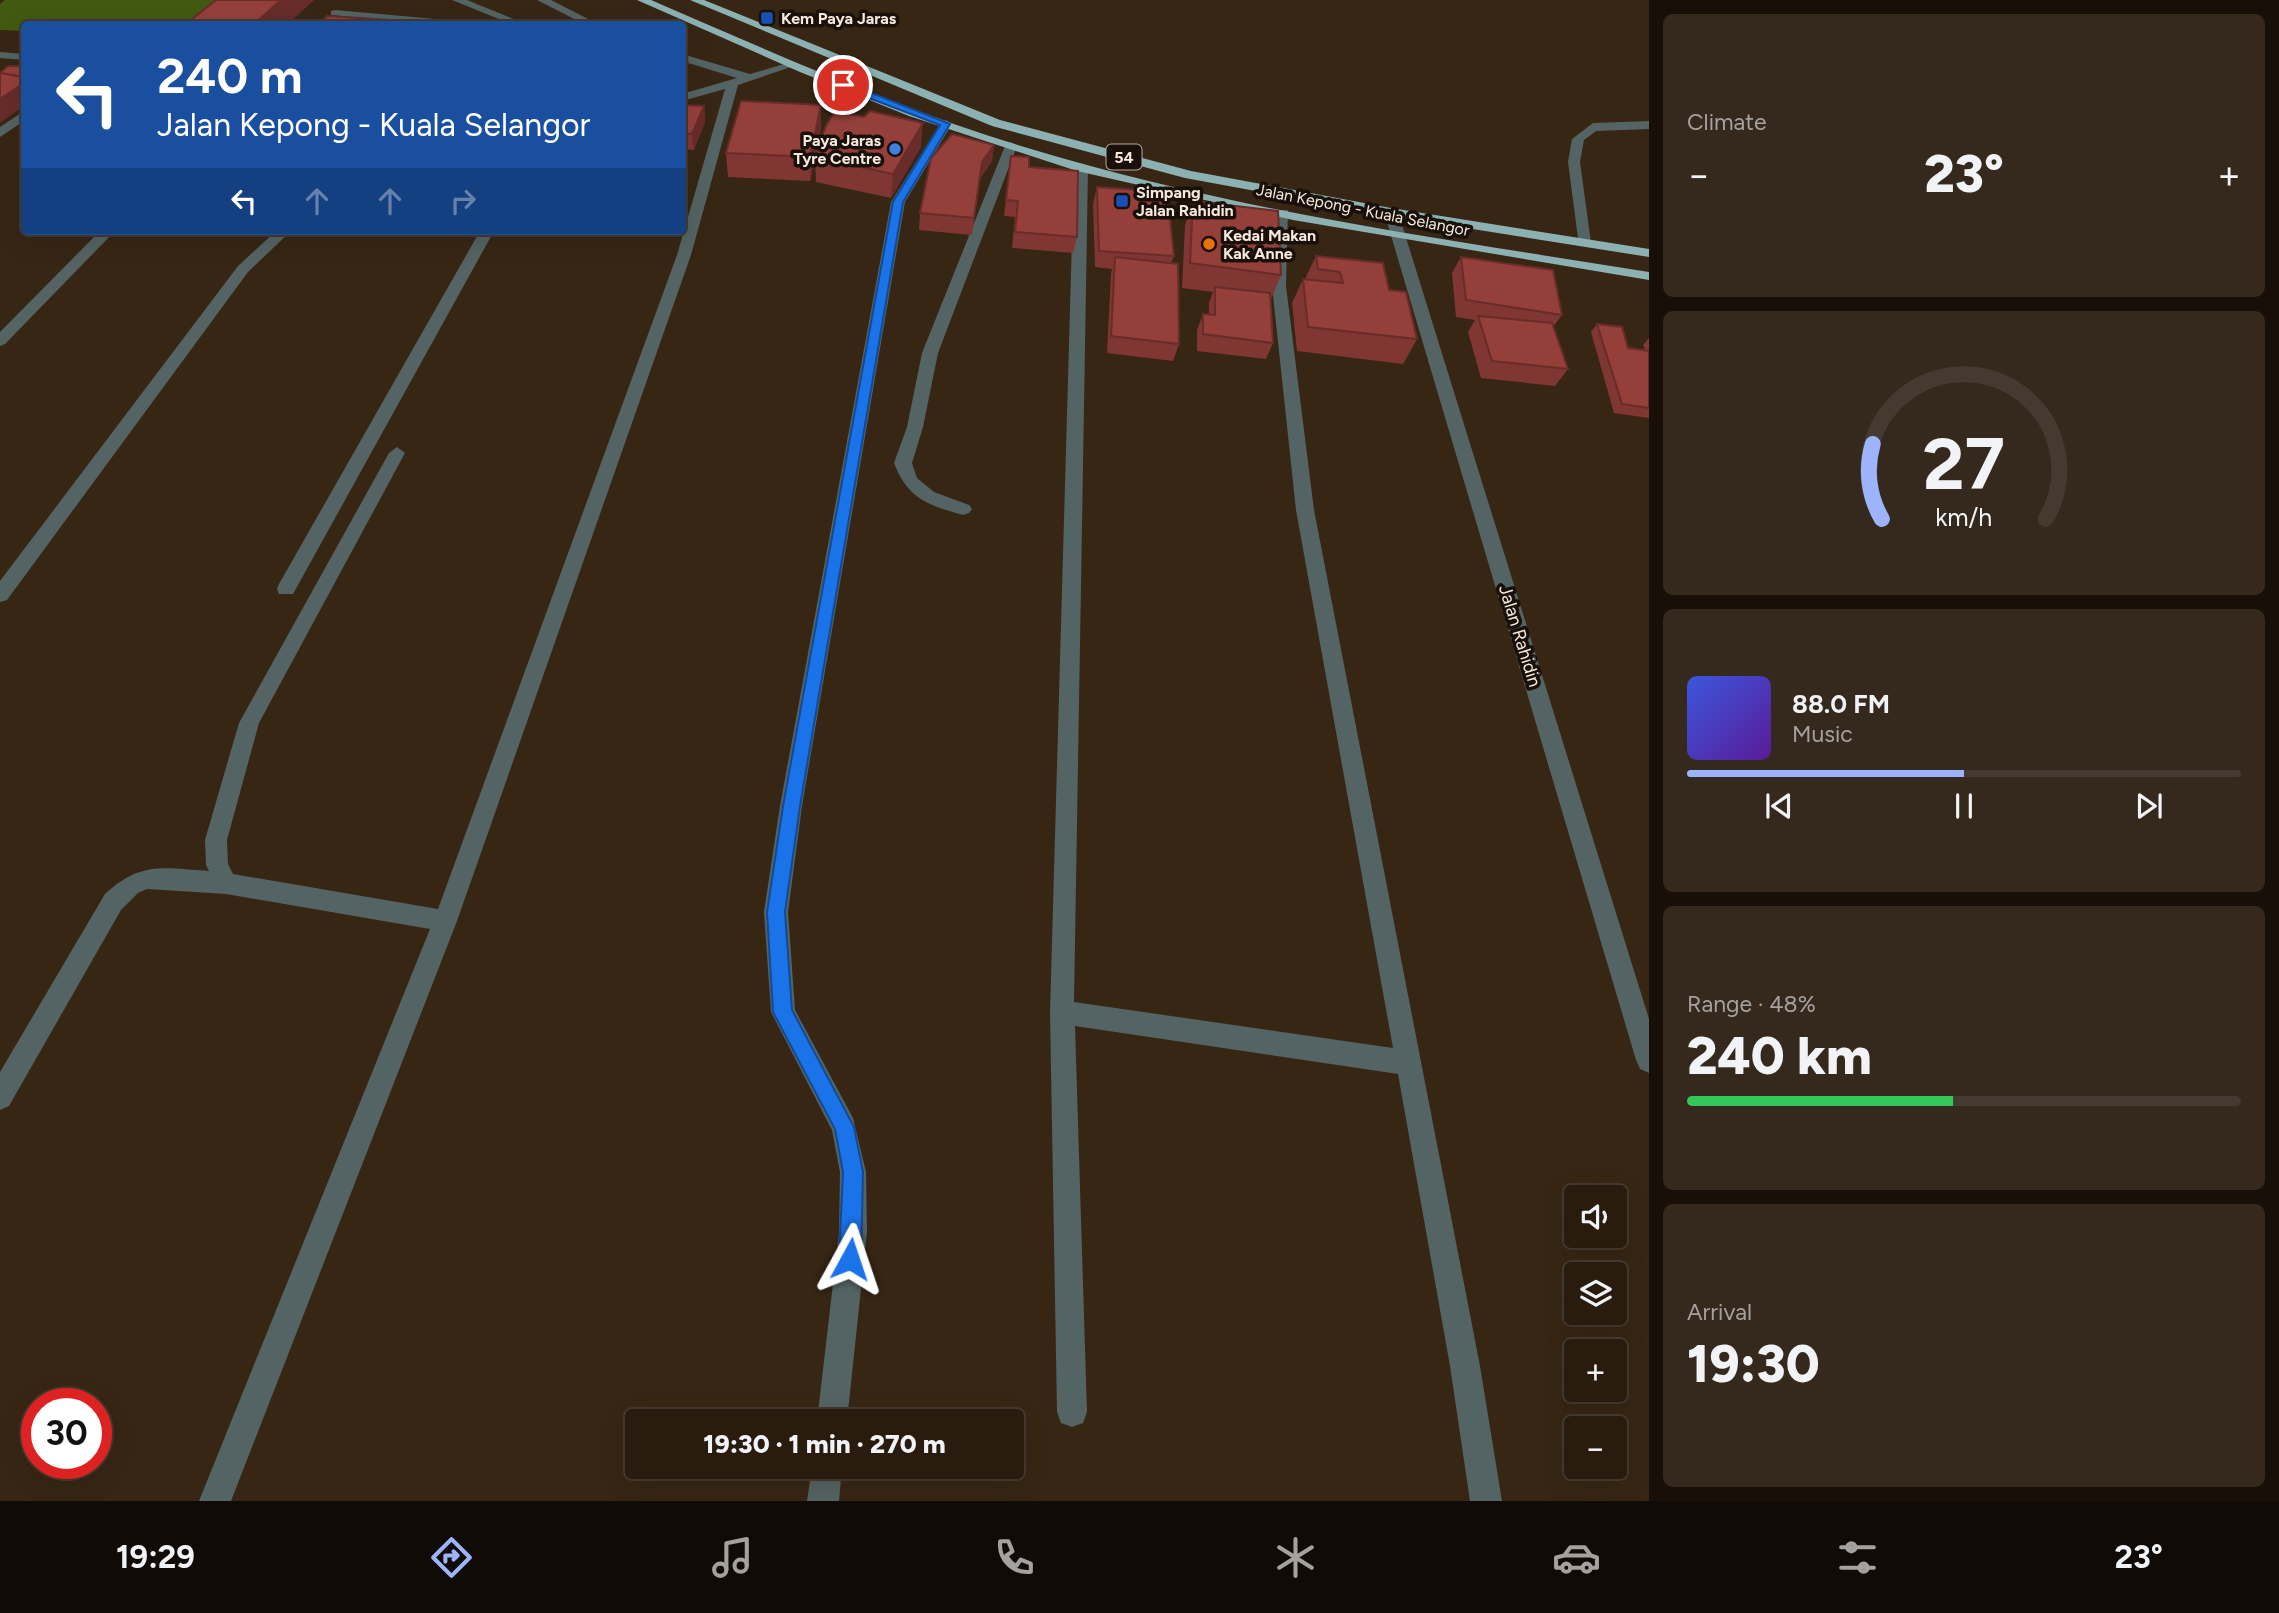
<!DOCTYPE html>
<html lang="en">
<head>
<meta charset="utf-8">
<style>
	body { margin:0; font-family:Figtree,sans-serif; background:#35291d; color:#f1f3f6; height:100vh; display:flex; flex-direction:column; font-size:26px; white-space:nowrap }
	* { box-sizing:border-box; margin:0 }
	p { font-size:23px; color:#a5a19e }
	.icon { flex:none; width:38px; height:38px; fill:none; stroke:currentColor; stroke-width:2; stroke-linecap:round; stroke-linejoin:round }
	.map { position:relative; flex:1; overflow:hidden }
	.sheet { display:flex; flex-direction:column; gap:14px; padding:14px; background:#170f08; width:630px }
	.sheet>* { flex:none }
	.top-card { position:absolute; left:21px; top:21px; width:665px; height:214px; border-radius:7px; box-shadow:0 7px 28px #0002,0 0 0 2px #453a2f; background:#1a4fa0; color:#fff; overflow:hidden }
	.fabs { position:absolute; left:1564px; top:1185px; display:grid; gap:14px }
	.fabs a { display:grid; place-items:center; width:63px; height:63px; border-radius:7px; background:#291c0f; box-shadow:0 7px 28px #0002,0 0 0 2px #453a2f; font-size:35px }
	.speed { position:absolute; left:21px; top:1388px; display:flex; gap:14px; font-size:35px; font-weight:700; text-align:center }
	.speed>* { display:grid; place-content:center; width:91px; height:91px; border-radius:50%; background:#291c0f; box-shadow:0 7px 28px #0002,0 0 0 2px #453a2f; line-height:1 }
	.speed .limit { border:10px solid #d22; background:#fff; color:#111 }
	.pin { position:absolute; display:grid; place-items:center; width:60px; height:60px; color:#fff; margin:-30px; border:4px solid #fff; border-radius:50%; box-shadow:0 2px 7px #0007 }
	.me { position:absolute; width:77px; margin:-38px; rotate:5deg; stroke-linejoin:round; filter:drop-shadow(0 0 5px #0008) }
	.turn { display:flex; align-items:center; gap:24px; height:147px; padding:0 21px; font-size:32px }
	.turn .icon { width:91px; height:91px; stroke-width:2.5 }
	.turn b { display:block; font-size:49px; line-height:60px }
	.lanes { display:flex; align-items:center; height:66px; padding:0 21px; background:#0003; justify-content:center; gap:35px; direction:ltr }
	.lanes .off { opacity:.35 }
	.big { font-size:52px; font-weight:800; line-height:1.1 }
	.sheet .widget { flex:1; display:flex; flex-direction:column; justify-content:center; gap:10px; min-width:0; padding:0 24px; border-radius:10px; background:#35291d }
	.sheet .dial { align-items:center; gap:0 }
	.dial svg { height:182px; overflow:visible; fill:none; stroke:#453a2f; stroke-width:7; stroke-linecap:round; text-anchor:middle }
	.dial text { fill:#f1f3f6; stroke:none }
	.song { display:flex; align-items:center; gap:21px }
	.cover { width:84px; height:84px; border-radius:10px; background:linear-gradient(135deg,hsl(230 70% 55%),hsl(270 70% 35%)) }
	.played { height:7px; border-radius:4px; background:linear-gradient(90deg,#9db4fd 50%,#453a2f 50%) }
	.keys { display:flex; justify-content:space-around; direction:ltr }
	.heat { display:flex; justify-content:space-between; align-items:center; font-size:38px; direction:ltr }
	.charge { height:10px; border-radius:5px; background:linear-gradient(90deg,#34c759 48%,#453a2f 0) }
	.trip { position:absolute; left:625px; top:1409px; width:399px; height:70px; border-radius:7px; background:#291c0f; box-shadow:0 7px 28px #0002,0 0 0 2px #453a2f; font-weight:800; line-height:70px; text-align:center }
	.tabs { display:flex; height:112px; justify-content:space-around; align-items:center; background:#100b06; color:#a5a19e }
	.tabs .icon { width:49px; height:49px }
	.tabs .active { color:#9db4fd }
	.tabs b { font-size:32px; color:#f1f3f6 }
	main { display:flex; flex:1; min-height:0 }
	.map>svg:first-child { display:block }
	.green { fill:#415a11 }
	.lines { fill:none; stroke-linecap:round; stroke-linejoin:round }
	.minor { fill:#546363; fill-rule:evenodd }
	.highway { fill:#8cb1b3; fill-rule:evenodd }
	.wall { fill:#803633 }
	.shaded-wall { fill:#682c29 }
	.building { fill:#953f3b; stroke:#682c29; stroke-width:2 }
	.route { fill:#1a73e8; stroke:#114b97; stroke-width:2 }
	.transit-dot { fill:#1a4fb4; stroke:#191109; stroke-width:2.5 }
	.shop-dot { fill:#3f7fe0; stroke:#191109; stroke-width:2.5 }
	.food-dot { fill:#e8710a; stroke:#191109; stroke-width:2.5 }
	.labels { text-anchor:middle; dominant-baseline:central; stroke-width:7; stroke-linejoin:round; paint-order:stroke }
	.far-poi-label { font-size:16px; font-weight:bold; fill:#f6eadf; stroke:#191109; text-anchor:start }
	.shield { fill:#191109; stroke:#b4a99f; stroke-width:2 }
	.shield-label { font-size:16px; font-weight:bold; fill:#f6eadf }
	.far-street-label { font-size:16px; fill:#f6eadf; stroke:#191109 }
	.street-label { font-size:18px; fill:#f6eadf; stroke:#191109 }
</style>
</head>
<body>
<main>
<div class="map">
<svg width="1649" height="1501" viewBox="0 0 1649 1501">
	<rect width="100%" height="100%" fill="#372614"/>
	<path class="green" d="M5 0H228L201 24H24V31L0 30V4Z"/>
	<g class="lines">
		<g class="minor">
			<path d="M452 0H467L526 24H511Z"/>
			<path d="M537 0H551L598 24H584Z"/>
			<path d="M335 10 458 21 464 24H427L331 15V11Z"/>
			<path d="M0 52 24 54V60L0 58Z"/>
			<path d="M682 54 750 74 791 62 797 65 738 85 691 255 457 921 231 1501H199L430 929 226 894 147 889 138 893 121 910 9 1106 0 1110V1072L105 894C141 861 163 868 209 871L206 865 205 840 239 723 389 453 397 447 405 453 259 723 227 840 228 864 233 874 438 909 677 255 725 89 682 101V94L737 78 682 61Z"/>
			<path d="M24 111V121L0 137V127Z"/>
			<path d="M946 120 952 124 905 202 802 806 788 912 795 1010 853 1118 866 1172 867 1232 847 1421H817L839 1232 840 1172 832 1130 771 1012 764 912 780 806 891 202 940 124Z"/>
			<path d="M1649 121V129L1596 131 1584 140 1580 162 1591 243 1589 246H1579L1568 162 1572 139 1593 123Z"/>
			<path d="M1011 142 1017 146 938 353 923 427 912 463 917 478 934 492 969 505 972 509 969 513 963 515C928 505 908 499 894 463L907 427 922 353 1005 146Z"/>
			<path d="M1081 164 1088 168 1074 1002 1393 1048 1296 510 1272 286 1276 213 1278 210H1288L1286 286 1314 510 1480 1366 1502 1501H1470L1450 1366 1398 1074 1075 1026 1087 1412 1083 1423 1072 1427 1061 1423 1057 1412 1050 1012 1074 168Z"/>
			<path d="M1391 208 1398 212 1649 1019V1073L1640 1069 1636 1060 1384 212Z"/>
			<path d="M100 231H115L5 344 0 346V332Z"/>
			<path d="M276 231H291L248 272 7 600 0 602V581L238 266Z"/>
			<path d="M480 231H494L293 594H279L277 589 279 584Z"/>
			<path d="M812 1466H842L839 1501H807Z"/>
		</g>
		<g class="highway">
			<path d="M637 0H651C776 54 901 110 1031 149 1232 210 1442 239 1649 272V280L1293 220 1077 171 909 116 800 72Z"/>
			<path d="M690 0H704L1000 120 1191 171 1391 208 1649 249V257L1391 216 1185 178 992 126Z"/>
		</g>
	</g>
	<g class="wall">
		<path d="M682 105 704 106 705 122 694 150 682 149Z"/>
		<path d="M821 129 810 181 728 177 726 153Z"/>
		<path d="M994 145 992 161 980 179 972 235 919 230 920 213Z"/>
		<path d="M921 147 891 198 816 182 815 157Z"/>
		<path d="M1011 156 1029 167 1077 237 1073 253 1012 248 1015 217 1004 216Z"/>
		<path d="M1097 187 1174 256 1171 263 1179 344 1173 361 1107 353 1111 274 1112 269 1095 267 1093 204Z"/>
		<path d="M1193 201 1281 275 1271 299 1273 343 1266 359 1197 351V330L1203 314H1209V303L1213 292 1182 288 1185 225Z"/>
		<path d="M1316 256 1389 290 1417 339 1403 364 1297 351 1292 303 1303 279H1305Z"/>
		<path d="M1461 257 1562 315 1553 327 1568 369 1555 386 1481 378 1468 332 1475 320 1456 317 1452 273Z"/>
		<path d="M1597 324 1628 348 1645 350 1643 345 1649 338V418L1614 413 1591 332Z"/>
	</g>
	<g class="shaded-wall">
		<path d="M281 0H314L288 24H254Z"/>
		<path d="M687 48 689 64 682 77V59Z"/>
		<path d="M24 83V106L0 123V99Z"/>
		<path d="M821 105V129L810 181V157Z"/>
		<path d="M704 106 705 122 694 150 692 134Z"/>
		<path d="M923 123 921 147 891 198 893 174Z"/>
		<path d="M994 145 992 161 980 179 972 235 982 162Z"/>
	</g>
	<g class="building">
		<path d="M216 0H281L254 24H186Z"/>
		<path d="M327 16 456 24H319Z"/>
		<path d="M682 48H687L682 59Z"/>
		<path d="M8 66H24V77L0 73Z"/>
		<path d="M0 73 24 77V83L0 99Z"/>
		<path d="M741 101 821 105 810 157 726 153Z"/>
		<path d="M682 105 704 106 692 134 682 133Z"/>
		<path d="M835 111 864 117 870 111 923 123 893 174 815 157 826 126Z"/>
		<path d="M952 134 994 145 982 162 974 218 920 213 931 158Z"/>
		<path d="M1011 156 1029 157V167L1078 171 1077 237 1015 232 1018 201 1006 200Z"/>
		<path d="M1097 187 1167 192 1174 256 1099 251Z"/>
		<path d="M1193 201 1278 211 1281 275 1190 263Z"/>
		<path d="M1316 256 1383 263 1389 290 1406 292 1417 339 1308 327 1303 279 1343 283 1340 272 1318 269Z"/>
		<path d="M1115 257 1178 264 1179 344 1111 336Z"/>
		<path d="M1461 257 1553 270 1562 315 1466 300Z"/>
		<path d="M1215 287 1270 293 1273 343 1203 334V314L1215 315Z"/>
		<path d="M1478 316 1552 323 1568 369 1492 361Z"/>
		<path d="M1597 324 1622 327 1628 348 1649 351V408L1622 404Z"/>
	</g>
	<path class="route" d="M840 83H846L950 124 903 202 800 806 785 912 792 1010 854 1127 863 1172 861 1259 857 1266 850 1270 842 1266 839 1259 843 1172 835 1129 773 1012 767 912 783 806 893 202 940 125 840 87Z"/>
	<g class="transit-dot">
		<rect x="760" y="11" width="14" height="14" rx="3.5"/>
		<rect x="1115" y="194" width="14" height="14" rx="3.5"/>
	</g>
	<circle class="shop-dot" cx="895" cy="149" r="7"/>
	<circle class="food-dot" cx="1209" cy="244" r="7"/>
	<g class="labels">
		<g class="far-poi-label">
			<text x="781" y="18">Kem Paya Jaras</text>
			<text x="881" y="140" text-anchor="end">Paya Jaras<tspan x="881" dy="18">Tyre Centre</tspan></text>
			<text x="1136" y="192">Simpang<tspan x="1136" dy="18">Jalan Rahidin</tspan></text>
			<text x="1223" y="235">Kedai Makan<tspan x="1223" dy="18">Kak Anne</tspan></text>
		</g>
		<rect class="shield" x="1106.5" y="144.5" width="35" height="25" rx="5"/>
		<g class="shield-label">
			<text x="1124" y="157">54</text>
		</g>
		<g class="far-street-label">
			<text transform="translate(1363 210) rotate(11)">Jalan Kepong - Kuala Selangor</text>
		</g>
		<g class="street-label">
			<text transform="translate(1520 636) rotate(73)">Jalan Rahidin</text>
		</g>
	</g>
</svg>
<div class="fabs">
<a><svg class="icon" aria-label="sound" viewBox="0 0 24 24"><path d="M4 9h4l5-4v14l-5-4H4zM17 9q2 3 0 6"/></svg></a>
<a><svg class="icon" aria-label="layers" viewBox="0 0 24 24"><path d="M12 4l9 5-9 5-9-5zM3 14l9 5 9-5"/></svg></a>
<a>+</a>
<a>−</a>
</div>
<div class="speed"><div class="limit">30</div></div>
<div class="pin" style="left:843px;top:85px;background:#d93025"><svg class="icon" aria-label="arrive" viewBox="0 0 24 24"><path d="M6 21V4h12l-3 4 3 4H6"/></svg></div>
<svg class="me" style="left:850px;top:1259px" viewBox="-20 -20 40 40"><path d="M0-17L14 15 0 8-14 15z" fill="#1a73e8" stroke="#fff" stroke-width="4"/></svg>
<div class="trip">19:30 · 1 min · 270 m</div>
<div class="top-card">
<div class="turn"><svg class="icon" aria-label="left" viewBox="0 0 24 24"><path d="M17 20v-9H6M10 6l-5 5 5 5"/></svg><div><b>240 m</b>Jalan Kepong - Kuala Selangor</div></div>
<div class="lanes"><svg class="icon" aria-label="left" viewBox="0 0 24 24"><path d="M17 20v-9H6M10 6l-5 5 5 5"/></svg><svg class="icon off" aria-label="ahead" viewBox="0 0 24 24"><path d="M12 20V5M6 11l6-6 6 6"/></svg><svg class="icon off" aria-label="ahead" viewBox="0 0 24 24"><path d="M12 20V5M6 11l6-6 6 6"/></svg><svg class="icon off" aria-label="right" viewBox="0 0 24 24"><path d="M7 20v-9h11M14 6l5 5-5 5"/></svg></div>
</div>
</div>
<section class="sheet">
<div class="widget"><p>Climate</p>
<div class="heat"><a>−</a><b class="big">23°</b><a>+</a></div>
</div>
<div class="widget dial"><svg viewBox="0 0 100 80">
<path d="M14 69A42 42 0 1 1 86 69"/>
<path d="M14 69A42 42 0 0 1 10 36" stroke="#9db4fd"/>
<text x="50" y="56" font-size="32" font-weight="700">27</text>
<text x="50" y="72" font-size="11">km/h</text>
</svg></div>
<div class="widget">
<div class="song"><i class="cover"></i><div><b>88.0 FM</b><p>Music</p></div></div>
<div class="played"></div>
<div class="keys"><svg class="icon" aria-label="previous" viewBox="0 0 24 24"><path d="M18 5L8 12l10 7zM5 5v14"/></svg><svg class="icon" aria-label="pause" viewBox="0 0 24 24"><path d="M8 5v14M16 5v14"/></svg><svg class="icon" aria-label="next" viewBox="0 0 24 24"><path d="M6 5l10 7-10 7zM19 5v14"/></svg></div>
</div>
<div class="widget"><p>Range · 48%</p><b class="big">240 km</b><div class="charge"></div></div>
<div class="widget"><p>Arrival</p><b class="big">19:30</b></div>
</section>
</main>
<nav class="tabs">
<b>19:29</b>
<svg class="icon active" aria-label="directions" viewBox="0 0 24 24"><path d="M12 3l9 9-9 9-9-9zM9 14v-3h6M13 9l2 2-2 2"/></svg>
<svg class="icon" aria-label="music" viewBox="0 0 24 24"><path d="M9 18V5l10-2v13"/><circle cx="6" cy="18" r="3"/><circle cx="16" cy="16" r="3"/></svg>
<svg class="icon" aria-label="phone" viewBox="0 0 24 24"><path d="M5 4h4l2 5-3 2q2 4 5 5l2-3 5 2v4C11 20 4 13 5 4z"/></svg>
<svg class="icon" aria-label="climate" viewBox="0 0 24 24"><path d="M12 3v18M4 7l16 10M4 17L20 7"/></svg>
<svg class="icon" aria-label="car" viewBox="0 0 24 24"><path d="M5 17H2v-5l4-1 3-4h7l3 4 3 1v5h-3M9 17h6M6 11h13"/><circle cx="7" cy="17" r="2"/><circle cx="17" cy="17" r="2"/></svg>
<svg class="icon" aria-label="filters" viewBox="0 0 24 24"><path d="M4 7h16M4 17h16"/><circle cx="9" cy="7" r="2"/><circle cx="15" cy="17" r="2"/></svg>
<b>23°</b>
</nav>
</body>
</html>
